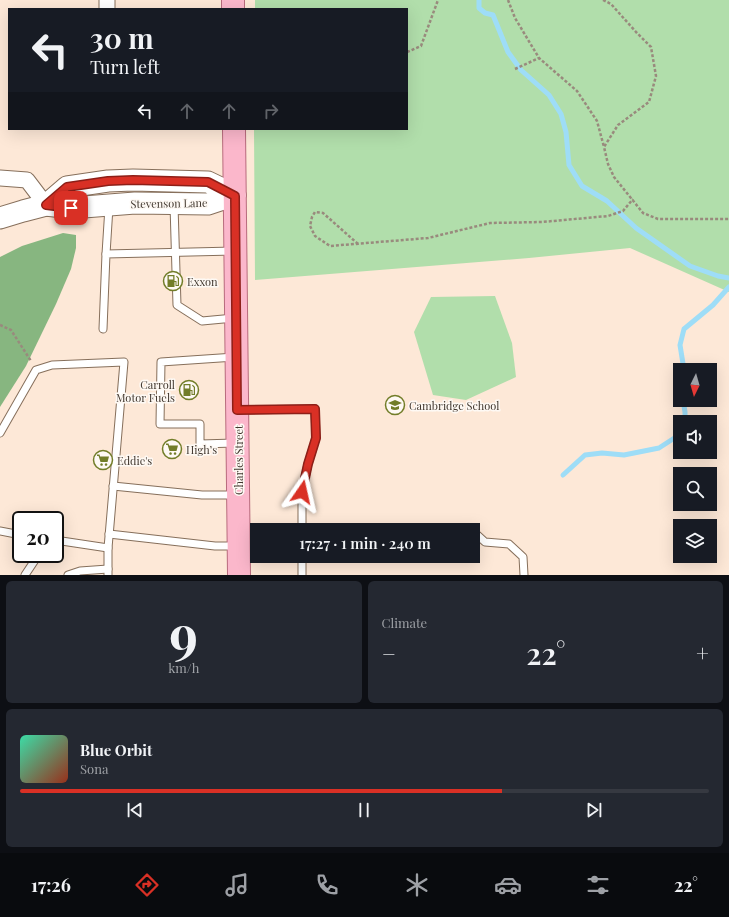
<!DOCTYPE html>
<html lang="en">
<head>
<meta charset="utf-8">
<style>
	body { margin:0; font-family:"Playfair Display",serif; background:#242831; color:#f1f3f6; height:100vh; display:flex; flex-direction:column; font-size:15px; white-space:nowrap }
	* { box-sizing:border-box; margin:0 }
	p { font-size:13px; color:#9ea1a6 }
	.icon { flex:none; width:22px; height:22px; fill:none; stroke:currentColor; stroke-width:2; stroke-linecap:round; stroke-linejoin:round }
	.map { position:relative; height:575px; overflow:hidden }
	.drawer { display:flex; flex-direction:column; gap:6px; padding:6px; background:#0d0f14; flex:1 }
	.drawer>* { flex:none }
	.hud { position:absolute; left:8px; top:8px; width:400px; height:122px; border-radius:0px; box-shadow:0 4px 16px #0002; background:#171b24; color:#f1f3f6; overflow:hidden }
	.needle { width:26px; rotate:185deg }
	.controls { position:absolute; left:673px; top:363px; display:grid; gap:8px }
	.controls a { display:grid; place-items:center; width:44px; height:44px; border-radius:0px; background:#171b24; box-shadow:0 4px 16px #0002; font-size:20px }
	.speed { position:absolute; left:12px; top:511px; display:flex; gap:8px; font-size:20px; font-weight:700; text-align:center }
	.speed>* { display:grid; place-content:center; width:52px; height:52px; border-radius:50%; background:#171b24; box-shadow:0 4px 16px #0002; line-height:1 }
	.speed .limit { border:2px solid #111; border-radius:6px; background:#fff; color:#111 }
	.pin { position:absolute; display:grid; place-items:center; width:34px; height:34px; color:#fff; margin:-17px; border-radius:8px; box-shadow:0 2px 6px #0006 }
	.me { position:absolute; width:44px; margin:-22px; rotate:11deg; stroke-linejoin:round; filter:drop-shadow(0 0 3px #0008) }
	.turn { display:flex; align-items:center; gap:14px; height:84px; padding:0 16px; font-size:18px }
	.turn .icon { width:52px; height:52px; stroke-width:2.5 }
	.turn b { display:block; font-size:28px; line-height:34px }
	.lanes { display:flex; align-items:center; height:38px; padding:0 16px; background:#0003; justify-content:center; gap:20px; direction:ltr }
	.lanes .off { opacity:.35 }
	.big { font-size:30px; font-weight:600; line-height:1.1 }
	.drawer .widget { flex:1; display:flex; flex-direction:column; justify-content:center; gap:6px; min-width:0; padding:0 14px; border-radius:6px; background:#242831 }
	.drawer .dial { align-items:center; gap:0 }
	.dial b { font-size:52px; line-height:1 }
	.song { display:flex; align-items:center; gap:12px }
	.cover { width:48px; height:48px; border-radius:6px; background:linear-gradient(135deg,hsl(160 70% 55%),hsl(10 70% 35%)) }
	.played { height:4px; border-radius:2px; background:linear-gradient(90deg,#d93025 70%,#363941 70%) }
	.keys { display:flex; justify-content:space-around; direction:ltr }
	.heat { display:flex; justify-content:space-between; align-items:center; font-size:22px; direction:ltr }
	.drawer .tiles { flex:1; display:grid; gap:6px; grid-template-columns:1fr 1fr }
	.widget:last-child { grid-column:span 2 }
	.trip { position:absolute; left:250px; top:523px; width:230px; height:40px; border-radius:0px; background:#171b24; box-shadow:0 4px 16px #0002; font-weight:600; line-height:40px; text-align:center }
	.tabs { display:flex; height:64px; justify-content:space-around; align-items:center; background:#090b0e; color:#9ea1a6 }
	.tabs .icon { width:28px; height:28px }
	.tabs .on { color:#d93025 }
	.tabs b { font-size:18px; color:#f1f3f6 }
	.map>svg:first-child { display:block }
	.green { fill:#b1deab }
	.forest { fill:#87b680 }
	.lines { fill:none; stroke-linecap:round; stroke-linejoin:round }
	.stream { stroke:#9eddf7; stroke-width:5 }
	.lane-casing { stroke:#866f5b; stroke-width:9 }
	.street-casing { stroke:#866f5b; stroke-width:17 }
	.secondary-casing { stroke:#866f5b; stroke-width:23 }
	.primary-casing { stroke:#b86b7d; stroke-width:24 }
	.path { stroke:#998a7d; stroke-width:2.5; stroke-dasharray:3 2; stroke-linecap:butt }
	.lane { stroke:#fff; stroke-width:7 }
	.street { stroke:#fff; stroke-width:15 }
	.secondary { stroke:#fff; stroke-width:21 }
	.primary { stroke:#fbb7cb; stroke-width:22 }
	.route-casing { stroke:#8d1f18; stroke-width:10 }
	.route { stroke:#d93025; stroke-width:7 }
	.labels { text-anchor:middle; dominant-baseline:central; stroke-width:3; stroke-linejoin:round; paint-order:stroke }
	.street-label { font-size:11px; fill:#41372e; stroke:#fef9f4 }
	.poi-label { font-size:11px; fill:#41372e; stroke:#fef9f4; text-anchor:start }
</style>
</head>
<body>
<div class="map">
<svg width="729" height="575" viewBox="0 0 729 575">
	<rect width="100%" height="100%" fill="#fde8d7"/>
	<g class="green">
		<path d="M255 0H729V292L630 248 529 258 255 280 254 129H407V9H255Z"/>
		<path d="M495 296 512 343 516 377 466 400 433 395 414 332 431 297Z"/>
	</g>
	<path class="forest" d="M63 233 76 235V248L71 269 56 304 26 366 0 407V257L22 246Z"/>
	<g class="lines">
		<g class="stream">
			<path d="M479 0V8L485 13 493 15 508 52 521 70 549 95 561 114 566 132 569 165 582 186 607 201 636 228 690 266 718 276 729 278"/>
			<path d="M684 370 680 345 684 329 713 305 729 287"/>
			<path d="M683 400 685 412V422"/>
			<path d="M563 475 585 455 602 453 624 455 659 448 679 435 680 433"/>
		</g>
		<g class="lane-casing">
			<g id="lane">
				<path d="M174 205 177 305 202 321 234 318"/>
				<path d="M106 254 109 207"/>
				<path d="M103 329 106 254 234 251"/>
				<path d="M235 357 161 362 160 424H200V444L235 443"/>
				<path d="M239 410 315 409 316 438 308 464 302 492V530"/>
				<path d="M0 433 36 370 52 365 124 362 108 548 55 540"/>
				<path d="M113 486 202 495H236"/>
				<path d="M0 531 21 535"/>
				<path d="M473 531 485 542 509 544 523 557 524 575"/>
				<path d="M109 534 215 546H236"/>
				<path d="M108 548V575"/>
				<path d="M25 575 39 554"/>
				<path d="M68 575 80 571 108 569"/>
				<path d="M302 575V556"/>
			</g>
		</g>
		<g class="street-casing">
			<g id="street">
				<path d="M107 0V9"/>
				<path d="M0 178 27 180 46 205"/>
			</g>
		</g>
		<g class="secondary-casing">
			<g id="secondary">
				<path d="M46 205 67 187 108 181 133 180 208 182 235 195"/>
				<path d="M0 218 23 211 46 205 71 208 135 203 208 204 235 195"/>
			</g>
		</g>
		<g class="primary-casing">
			<g id="primary">
				<path d="M233 0V9"/>
				<path d="M234 129 239 575"/>
			</g>
		</g>
		<g class="path">
			<path d="M508 0 515 18 539 58 577 91 597 121 604 147"/>
			<path d="M603 0 611 4 636 32 651 47 656 76 649 102 618 125 604 147 608 164 614 177 643 213 658 219H729"/>
			<path d="M407 52 421 46 438 0"/>
			<path d="M515 69 539 58"/>
			<path d="M358 244 323 213 315 212 312 217 310 226 315 236 330 246 428 238 490 223 542 222 608 216 623 211 633 199"/>
			<path d="M0 325 11 330 31 361"/>
		</g>
		<use href="#lane" class="lane"/>
		<use href="#street" class="street"/>
		<use href="#secondary" class="secondary"/>
		<use href="#primary" class="primary"/>
	</g>
	<g class="lines">
		<g class="route-casing">
			<path id="route" d="M71 208 46 205 67 187 108 181 133 180 208 182 235 196 237 410 315 409 316 438 308 464 302 492"/>
		</g>
		<use href="#route" class="route"/>
	</g>
	<defs>
		<g id="fuel-ring" transform="scale(1)"><circle r="9.5" fill="#fef9f4" stroke="#727d29" stroke-width="1.5"/><path d="M-5.5-6h7V0h2V4h1.3V-2.5L3-4.5l.8-.8L6-3V5H2.5V1h-1V6h-7ZM-4.2-4.7v3.2H.2V-4.7Z" fill="#727d29"/></g>
		<g id="school-ring" transform="scale(1)"><circle r="9.5" fill="#fef9f4" stroke="#727d29" stroke-width="1.5"/><path d="M0-5L7-2L0 1L-7-2ZM-4 1L0 2.5L4 1V4Q0 6-4 4Z" fill="#727d29"/></g>
		<g id="supermarket-ring" transform="scale(1)"><circle r="9.5" fill="#fef9f4" stroke="#727d29" stroke-width="1.5"/><path d="M-6-5.5h2.5l.6 2H6L4.5 2H-2.5L-4.4-4H-6ZM-1.5 3.2a1.3 1.3 0 1 0 .1 0ZM3 3.2a1.3 1.3 0 1 0 .1 0Z" fill="#727d29"/></g>
	</defs>
	<g fill-rule="evenodd">
		<use href="#fuel-ring" x="173" y="281"/>
		<use href="#fuel-ring" x="189" y="390"/>
		<use href="#school-ring" x="395" y="405"/>
		<use href="#supermarket-ring" x="172" y="449"/>
		<use href="#supermarket-ring" x="103" y="460"/>
	</g>
	<g class="labels">
		<g class="street-label">
			<text transform="translate(169 203) rotate(-1)">Stevenson Lane</text>
			<text transform="translate(238 460) rotate(-90)">Charles Street</text>
		</g>
		<g class="poi-label">
			<text x="187" y="281">Exxon</text>
			<text x="175" y="384" text-anchor="end">Carroll<tspan x="175" dy="13">Motor Fuels</tspan></text>
			<text x="409" y="405">Cambridge School</text>
			<text x="186" y="449">High’s</text>
			<text x="117" y="460">Eddie's</text>
		</g>
	</g>
</svg>
<div class="controls">
<a><svg class="needle" viewBox="-14 -14 28 28"><path d="M0-13l5 13h-10z" fill="#e53935"/><path d="M0 13l5-13h-10z" fill="#9ea1a6"/></svg></a>
<a><svg class="icon" aria-label="sound" viewBox="0 0 24 24"><path d="M4 9h4l5-4v14l-5-4H4zM17 9q2 3 0 6"/></svg></a>
<a><svg class="icon" aria-label="search" viewBox="0 0 24 24"><circle cx="10" cy="10" r="6"/><path d="M15 15l6 6"/></svg></a>
<a><svg class="icon" aria-label="layers" viewBox="0 0 24 24"><path d="M12 4l9 5-9 5-9-5zM3 14l9 5 9-5"/></svg></a>
</div>
<div class="speed"><div class="limit">20</div></div>
<div class="pin" style="left:71px;top:208px;background:#d93025"><svg class="icon" aria-label="arrive" viewBox="0 0 24 24"><path d="M6 21V4h12l-3 4 3 4H6"/></svg></div>
<svg class="me" style="left:302px;top:492px" viewBox="-20 -20 40 40"><path d="M0-17L14 15 0 8-14 15z" fill="#d93025" stroke="#fff" stroke-width="4"/></svg>
<div class="trip">17:27 · 1 min · 240 m</div>
<div class="hud">
<div class="turn"><svg class="icon" aria-label="left" viewBox="0 0 24 24"><path d="M17 20v-9H6M10 6l-5 5 5 5"/></svg><div><b>30 m</b>Turn left</div></div>
<div class="lanes"><svg class="icon" aria-label="left" viewBox="0 0 24 24"><path d="M17 20v-9H6M10 6l-5 5 5 5"/></svg><svg class="icon off" aria-label="ahead" viewBox="0 0 24 24"><path d="M12 20V5M6 11l6-6 6 6"/></svg><svg class="icon off" aria-label="ahead" viewBox="0 0 24 24"><path d="M12 20V5M6 11l6-6 6 6"/></svg><svg class="icon off" aria-label="right" viewBox="0 0 24 24"><path d="M7 20v-9h11M14 6l5 5-5 5"/></svg></div>
</div>
</div>
<section class="drawer">
<div class="tiles">
<div class="widget dial"><b>9</b><p>km/h</p></div>
<div class="widget"><p>Climate</p>
<div class="heat"><a>−</a><b class="big">22°</b><a>+</a></div>
</div>
<div class="widget">
<div class="song"><i class="cover"></i><div><b>Blue Orbit</b><p>Sona</p></div></div>
<div class="played"></div>
<div class="keys"><svg class="icon" aria-label="previous" viewBox="0 0 24 24"><path d="M18 5L8 12l10 7zM5 5v14"/></svg><svg class="icon" aria-label="pause" viewBox="0 0 24 24"><path d="M8 5v14M16 5v14"/></svg><svg class="icon" aria-label="next" viewBox="0 0 24 24"><path d="M6 5l10 7-10 7zM19 5v14"/></svg></div>
</div>
</div>
</section>
<nav class="tabs">
<b>17:26</b>
<svg class="icon on" aria-label="directions" viewBox="0 0 24 24"><path d="M12 3l9 9-9 9-9-9zM9 14v-3h6M13 9l2 2-2 2"/></svg>
<svg class="icon" aria-label="music" viewBox="0 0 24 24"><path d="M9 18V5l10-2v13"/><circle cx="6" cy="18" r="3"/><circle cx="16" cy="16" r="3"/></svg>
<svg class="icon" aria-label="phone" viewBox="0 0 24 24"><path d="M5 4h4l2 5-3 2q2 4 5 5l2-3 5 2v4C11 20 4 13 5 4z"/></svg>
<svg class="icon" aria-label="climate" viewBox="0 0 24 24"><path d="M12 3v18M4 7l16 10M4 17L20 7"/></svg>
<svg class="icon" aria-label="car" viewBox="0 0 24 24"><path d="M5 17H2v-5l4-1 3-4h7l3 4 3 1v5h-3M9 17h6M6 11h13"/><circle cx="7" cy="17" r="2"/><circle cx="17" cy="17" r="2"/></svg>
<svg class="icon" aria-label="filters" viewBox="0 0 24 24"><path d="M4 7h16M4 17h16"/><circle cx="9" cy="7" r="2"/><circle cx="15" cy="17" r="2"/></svg>
<b>22°</b>
</nav>
</body>
</html>
